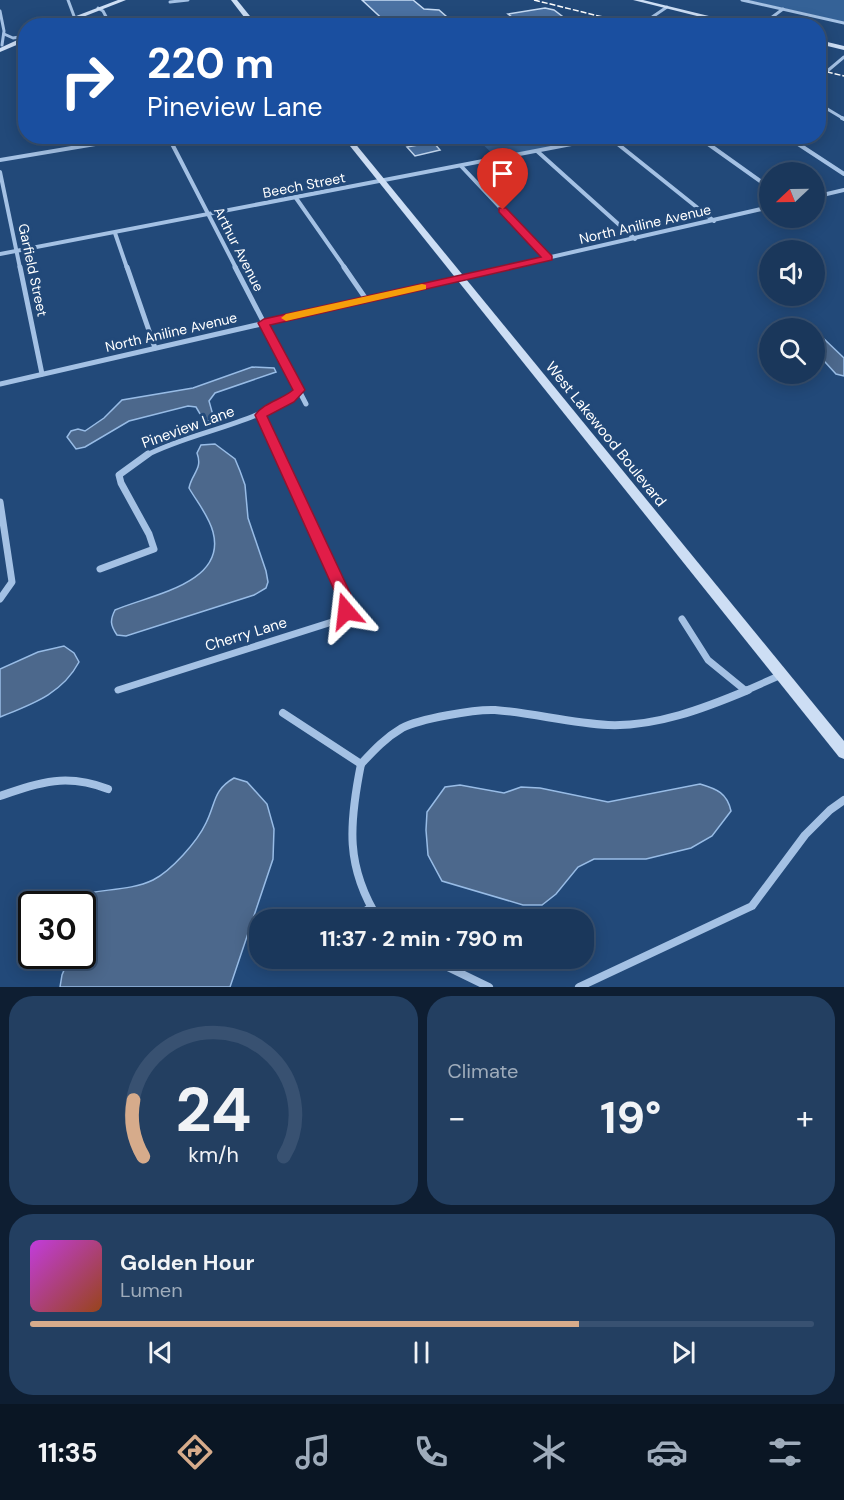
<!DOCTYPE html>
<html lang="en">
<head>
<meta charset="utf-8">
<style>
	body { margin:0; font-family:"DM Sans",sans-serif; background:#233f61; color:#f1f3f6; height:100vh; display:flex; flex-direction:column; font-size:22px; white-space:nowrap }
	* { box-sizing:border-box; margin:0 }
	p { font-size:20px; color:#9facbb }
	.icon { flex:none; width:33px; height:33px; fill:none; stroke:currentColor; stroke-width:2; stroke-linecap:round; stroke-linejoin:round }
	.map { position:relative; height:987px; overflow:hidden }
	.details { display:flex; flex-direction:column; gap:9px; padding:9px; background:#0e1e32; flex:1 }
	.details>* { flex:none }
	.banner { position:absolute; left:18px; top:18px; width:808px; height:126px; border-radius:24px; box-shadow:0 3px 15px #0003,0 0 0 2px #385171; background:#1a4fa0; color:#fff; overflow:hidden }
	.needle { width:39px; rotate:248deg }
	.fabs { position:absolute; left:759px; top:162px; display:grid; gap:12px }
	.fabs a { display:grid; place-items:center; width:66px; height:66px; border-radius:50%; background:#1a375b; box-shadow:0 3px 15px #0003,0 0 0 2px #385171; font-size:30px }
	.speed { position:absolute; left:18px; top:891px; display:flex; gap:12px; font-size:30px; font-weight:700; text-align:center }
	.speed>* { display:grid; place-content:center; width:78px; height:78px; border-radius:50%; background:#1a375b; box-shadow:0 3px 15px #0003,0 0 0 2px #385171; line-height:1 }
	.speed .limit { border:3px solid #111; border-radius:9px; background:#fff; color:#111 }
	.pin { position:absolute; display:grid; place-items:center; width:51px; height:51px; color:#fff; margin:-62px -26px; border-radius:50% 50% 50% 0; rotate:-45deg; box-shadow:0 0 6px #0007 }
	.pin .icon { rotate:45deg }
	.me { position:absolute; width:66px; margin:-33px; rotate:343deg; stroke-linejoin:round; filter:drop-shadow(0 0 4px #0008) }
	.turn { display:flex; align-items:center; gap:21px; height:126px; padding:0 30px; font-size:27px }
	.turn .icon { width:78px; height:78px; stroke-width:2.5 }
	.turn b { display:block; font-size:42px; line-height:51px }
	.big { font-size:45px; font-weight:700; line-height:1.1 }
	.details .tile { flex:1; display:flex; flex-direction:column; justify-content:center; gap:9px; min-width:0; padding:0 21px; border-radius:24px; background:#233f61 }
	.details .dial { align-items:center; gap:0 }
	.dial svg { height:156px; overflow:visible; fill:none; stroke:#385171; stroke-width:7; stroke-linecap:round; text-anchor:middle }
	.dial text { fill:#f1f3f6; stroke:none }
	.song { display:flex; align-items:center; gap:18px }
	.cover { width:72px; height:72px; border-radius:9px; background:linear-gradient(135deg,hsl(290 70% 55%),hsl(20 70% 35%)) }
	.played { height:6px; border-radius:3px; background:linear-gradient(90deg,#d6ab8b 70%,#385171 70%) }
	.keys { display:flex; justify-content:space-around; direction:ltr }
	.heat { display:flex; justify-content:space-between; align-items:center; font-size:33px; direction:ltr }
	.details .tiles { flex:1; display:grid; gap:9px; grid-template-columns:1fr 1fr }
	.tile:last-child { grid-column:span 2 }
	.trip { position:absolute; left:249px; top:909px; width:345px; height:60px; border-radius:24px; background:#1a375b; box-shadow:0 3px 15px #0003,0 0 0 2px #385171; font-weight:700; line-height:60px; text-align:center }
	.dock { display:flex; height:96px; justify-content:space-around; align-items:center; background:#0a1624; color:#9facbb }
	.dock .icon { width:42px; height:42px }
	.dock .selected { color:#d6ab8b }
	.dock b { font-size:27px; color:#f1f3f6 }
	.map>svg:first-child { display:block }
	.green { fill:#356297 }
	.water { fill:#4c688c; stroke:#98bce6; stroke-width:1.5 }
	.building { fill:#4b72a3; stroke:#c6dbf4; stroke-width:1.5 }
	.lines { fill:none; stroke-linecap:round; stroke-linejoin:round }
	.street-far4 { stroke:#a4c1e4; stroke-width:3 }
	.street-far3 { stroke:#a4c1e4; stroke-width:4 }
	.street-far2 { stroke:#a4c1e4; stroke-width:5 }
	.street-far1 { stroke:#a4c1e4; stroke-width:7 }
	.street { stroke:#a4c1e4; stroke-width:8 }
	.secondary { fill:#cddef4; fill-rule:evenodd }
	.rail { stroke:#fff; stroke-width:1.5; stroke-dasharray:6 2; stroke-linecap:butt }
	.route { fill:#e11d48; stroke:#92132f; stroke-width:1.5 }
	.slow { fill:#f59e0b }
	.labels { text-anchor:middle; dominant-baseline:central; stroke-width:6; stroke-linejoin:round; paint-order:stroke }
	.far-street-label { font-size:14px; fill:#fff; stroke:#224979 }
	.street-label { font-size:15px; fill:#fff; stroke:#224979 }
</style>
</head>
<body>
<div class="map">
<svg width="844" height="987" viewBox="0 0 844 987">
	<rect width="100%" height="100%" fill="#224979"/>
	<g class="green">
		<path d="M748 0H844V22Z"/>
		<path d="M475 137H602L497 158Z"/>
	</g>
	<g class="water">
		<path d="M814 336 823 338 844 358V376L836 374 815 351Z"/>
		<path d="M252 367 274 368 276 372 215 393 209 401 214 419 208 421 203 419 196 407 188 406 129 421 85 447 76 449 67 437 71 431 78 429 85 431 104 418 122 400 193 388Z"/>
		<path d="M215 444 235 459 240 471 245 485 248 518 266 571 268 582 266 588 254 595 126 636 117 635C110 625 110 620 115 610 149 595 227 584 213 532 209 516 197 502 189 488 192 473 203 469 197 453L201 445Z"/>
		<path d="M64 646 74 653 79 662C62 694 32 704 0 717V669L38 652Z"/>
		<path d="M234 778 247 782 267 804 274 829 273 859 230 987H60L62 975 70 956H82V904H69L72 897C98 888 128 892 153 880 171 871 197 842 206 823 216 803 213 790 234 778Z"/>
		<path d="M700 784C717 789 727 793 731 811L712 836 691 848 646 859H594L578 867 556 894 542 905H523L442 881 428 855 426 830 427 812 445 787 460 785 504 793 521 787 540 788 608 802Z"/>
	</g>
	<g class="building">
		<path d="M362 0H413L424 9 439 10 447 17 440 18 448 24 390 26Z"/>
		<path d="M545 8 554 10 575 26H524L508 14Z"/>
		<path d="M429 143H434L440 150 415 156 407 147Z"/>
	</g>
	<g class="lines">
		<g class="street-far4">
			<path d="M68 0 74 16"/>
			<path d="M742 0 844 23"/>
			<path d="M170 2 188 0"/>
			<path d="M98 8 103 11 111 26"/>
			<path d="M0 11 4 31 2 45"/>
			<path d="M639 26 667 7"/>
			<path d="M760 26 783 9"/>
			<path d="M4 34 13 38 26 36"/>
			<path d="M819 78 844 57"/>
			<path d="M819 104 844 119"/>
		</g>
		<g class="street-far3">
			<path d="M842 118 844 119"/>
			<path d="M168 136 236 268"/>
			<path d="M697 136 770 188"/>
			<path d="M786 136 844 174"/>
			<path d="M609 137 714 221"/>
			<path d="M537 151 635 239"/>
			<path d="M0 160 143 136"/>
			<path d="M461 166 548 258"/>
			<path d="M0 172 20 268"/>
			<path d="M814 197 844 190"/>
			<path d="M296 198 345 268"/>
			<path d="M115 233 127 268"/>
			<path d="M0 254 613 136"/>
			<path d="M503 268 770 207"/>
		</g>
		<g class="street-far2">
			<path d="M20 267 42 374"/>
			<path d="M127 267 155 348"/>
			<path d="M235 267 306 404"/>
			<path d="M344 267 366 299"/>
			<path d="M0 384 509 267"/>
			<path d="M261 415 280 456"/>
			<path d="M145 456C195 430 255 426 299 390"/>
		</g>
		<g class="street-far1">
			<path d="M0 502 12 582 0 599"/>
			<path d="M100 569 154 549 149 534 121 483 119 475 148 454"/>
			<path d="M682 619 708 660 746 691"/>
			<path d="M118 690 332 622 344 614 346 601 279 454"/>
			<path d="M745 691 781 675"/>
		</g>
		<g class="street">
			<path d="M283 713 361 764"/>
			<path d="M361 764C374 750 385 738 402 728 419 719 475 709 495 710 533 713 570 723 608 725 656 727 705 708 748 690"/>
			<path d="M361 764C349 824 345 867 379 920"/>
			<path d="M0 796C41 782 66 773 108 789"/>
			<path d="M353 920 371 907"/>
			<path d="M429 958 489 987"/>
			<path d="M579 987 752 906 805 835 830 810 844 800"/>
		</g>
		<g class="secondary">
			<path d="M118 0H126L60 26H50Z"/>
			<path d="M231 0H237L258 26H251Z"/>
			<path d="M633 0H643L750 26H737Z"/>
			<path d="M26 36V41L0 52V48Z"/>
			<path d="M819 40 844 46V50L819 44Z"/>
			<path d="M342 136H349L844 741V759L839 757Z"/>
		</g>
		<g class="rail">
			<path d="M534 0 639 26"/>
			<path d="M819 70 844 76"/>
		</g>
	</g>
	<path class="route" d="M499 208H506L552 256V260L270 325 305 390 294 402 267 416 354 601 352 616H341L339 601 255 415C265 402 281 400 293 390L258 323 264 319 541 257 499 212Z"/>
	<path class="slow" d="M422 284 426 285V289L286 321 281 318 286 314Z"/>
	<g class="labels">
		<g class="far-street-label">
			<text transform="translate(304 185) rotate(-11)">Beech Street</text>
			<text transform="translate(645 224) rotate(-13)">North Aniline Avenue</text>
			<text transform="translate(239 249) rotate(63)">Arthur Avenue</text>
			<text transform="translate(33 270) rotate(78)">Garfield Street</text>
			<text transform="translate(171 332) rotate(-13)">North Aniline Avenue</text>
		</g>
		<g class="street-label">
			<text transform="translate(188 427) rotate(-20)">Pineview Lane</text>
			<text transform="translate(606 434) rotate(51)">West Lakewood Boulevard</text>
			<text transform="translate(246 634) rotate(-17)">Cherry Lane</text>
		</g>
	</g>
</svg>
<div class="fabs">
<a><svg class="needle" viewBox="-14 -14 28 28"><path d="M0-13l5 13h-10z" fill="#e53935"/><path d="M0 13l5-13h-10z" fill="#9facbb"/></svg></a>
<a><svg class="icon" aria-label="sound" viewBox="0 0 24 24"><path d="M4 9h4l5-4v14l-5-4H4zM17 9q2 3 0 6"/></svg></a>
<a><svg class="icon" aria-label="search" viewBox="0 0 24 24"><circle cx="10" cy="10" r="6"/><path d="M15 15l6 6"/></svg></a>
</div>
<div class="speed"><div class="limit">30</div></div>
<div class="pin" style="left:503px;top:210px;background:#d93025"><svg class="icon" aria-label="arrive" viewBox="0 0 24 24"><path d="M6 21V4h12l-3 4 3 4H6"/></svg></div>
<svg class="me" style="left:346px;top:611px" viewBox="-20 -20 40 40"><path d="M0-17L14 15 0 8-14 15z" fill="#e11d48" stroke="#fff" stroke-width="4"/></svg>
<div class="trip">11:37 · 2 min · 790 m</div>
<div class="banner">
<div class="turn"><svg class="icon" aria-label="right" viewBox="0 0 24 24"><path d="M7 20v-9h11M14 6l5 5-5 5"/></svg><div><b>220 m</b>Pineview Lane</div></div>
</div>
</div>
<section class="details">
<div class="tiles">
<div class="tile dial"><svg viewBox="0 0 100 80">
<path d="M14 69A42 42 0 1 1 86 69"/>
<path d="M14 69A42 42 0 0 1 9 40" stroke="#d6ab8b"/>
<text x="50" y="56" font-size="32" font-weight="700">24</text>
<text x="50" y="72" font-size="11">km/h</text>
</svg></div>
<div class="tile"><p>Climate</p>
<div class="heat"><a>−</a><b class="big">19°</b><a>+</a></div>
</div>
<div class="tile">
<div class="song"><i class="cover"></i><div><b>Golden Hour</b><p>Lumen</p></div></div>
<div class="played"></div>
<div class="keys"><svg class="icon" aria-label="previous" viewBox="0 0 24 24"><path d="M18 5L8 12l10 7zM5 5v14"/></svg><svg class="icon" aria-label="pause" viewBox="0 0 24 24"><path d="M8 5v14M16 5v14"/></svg><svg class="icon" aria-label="next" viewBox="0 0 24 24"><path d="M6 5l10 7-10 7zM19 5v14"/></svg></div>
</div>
</div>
</section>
<nav class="dock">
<b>11:35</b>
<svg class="icon selected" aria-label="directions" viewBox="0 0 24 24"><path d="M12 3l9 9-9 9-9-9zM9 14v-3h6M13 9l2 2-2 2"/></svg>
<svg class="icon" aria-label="music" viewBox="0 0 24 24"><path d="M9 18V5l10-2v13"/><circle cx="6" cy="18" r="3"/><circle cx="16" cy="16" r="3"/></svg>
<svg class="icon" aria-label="phone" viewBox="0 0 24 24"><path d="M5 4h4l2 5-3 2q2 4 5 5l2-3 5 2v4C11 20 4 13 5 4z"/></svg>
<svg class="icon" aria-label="climate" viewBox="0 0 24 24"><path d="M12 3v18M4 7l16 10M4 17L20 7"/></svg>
<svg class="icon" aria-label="car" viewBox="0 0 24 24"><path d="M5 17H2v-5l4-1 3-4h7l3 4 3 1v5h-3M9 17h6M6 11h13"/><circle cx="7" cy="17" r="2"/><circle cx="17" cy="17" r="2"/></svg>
<svg class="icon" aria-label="filters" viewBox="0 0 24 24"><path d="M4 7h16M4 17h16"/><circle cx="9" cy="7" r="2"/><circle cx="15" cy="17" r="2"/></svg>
</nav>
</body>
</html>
